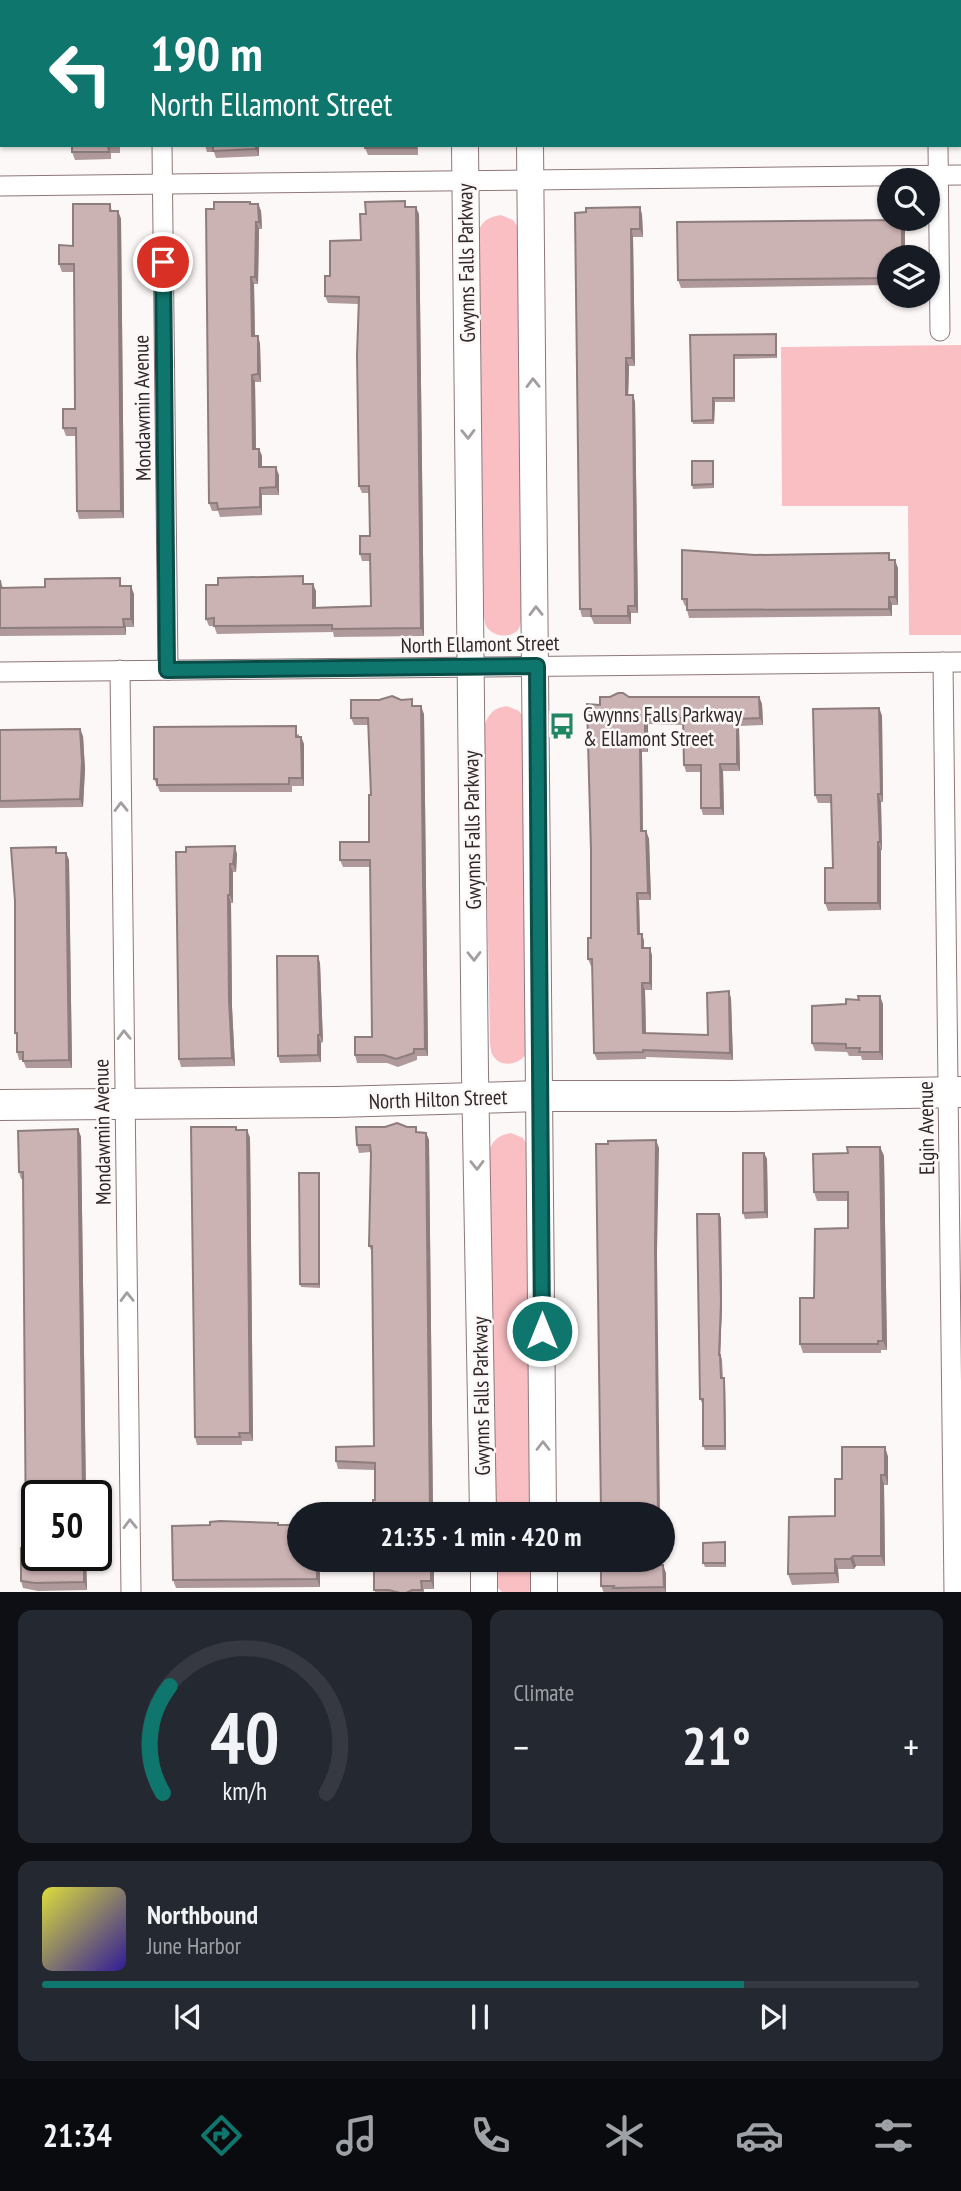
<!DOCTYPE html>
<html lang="en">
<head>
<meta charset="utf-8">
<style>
	body { margin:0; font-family:"PT Sans Narrow",sans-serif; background:#242831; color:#f1f3f6; height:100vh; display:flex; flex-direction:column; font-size:26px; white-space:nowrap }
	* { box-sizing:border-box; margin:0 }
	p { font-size:23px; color:#9ea1a6 }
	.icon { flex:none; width:38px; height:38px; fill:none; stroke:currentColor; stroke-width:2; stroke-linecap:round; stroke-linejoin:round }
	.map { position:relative; height:1592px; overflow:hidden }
	.panel { display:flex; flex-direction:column; gap:18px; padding:18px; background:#0d0f14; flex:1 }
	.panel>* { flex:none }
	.banner { position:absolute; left:0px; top:0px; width:962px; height:147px; box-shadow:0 2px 5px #0004; background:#0f766e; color:#fff; overflow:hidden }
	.fabs { position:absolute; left:877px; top:168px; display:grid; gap:14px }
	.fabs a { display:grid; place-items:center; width:63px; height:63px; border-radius:50%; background:#171b24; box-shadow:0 2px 5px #0004; font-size:35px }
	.speed { position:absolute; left:21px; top:1480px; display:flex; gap:14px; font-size:35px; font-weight:700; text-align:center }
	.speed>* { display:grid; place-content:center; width:91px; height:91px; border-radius:50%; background:#171b24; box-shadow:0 2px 5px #0004; line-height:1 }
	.speed .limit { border:4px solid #111; border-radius:10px; background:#fff; color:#111 }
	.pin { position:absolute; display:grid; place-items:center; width:60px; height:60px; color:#fff; margin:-30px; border:4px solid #fff; border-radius:50%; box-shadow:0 2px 7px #0007 }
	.me { position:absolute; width:77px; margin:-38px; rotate:0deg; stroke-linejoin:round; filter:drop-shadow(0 0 5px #0008) }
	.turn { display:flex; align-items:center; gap:24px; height:147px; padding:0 35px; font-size:32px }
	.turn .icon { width:91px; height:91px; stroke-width:2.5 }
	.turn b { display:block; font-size:49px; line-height:60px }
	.big { font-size:52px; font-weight:600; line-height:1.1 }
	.panel .tile { flex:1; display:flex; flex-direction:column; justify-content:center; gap:10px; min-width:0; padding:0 24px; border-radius:14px; background:#242831 }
	.panel .dial { align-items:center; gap:0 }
	.dial svg { height:182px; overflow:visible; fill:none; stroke:#363941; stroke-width:7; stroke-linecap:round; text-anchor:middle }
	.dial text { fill:#f1f3f6; stroke:none }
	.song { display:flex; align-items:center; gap:21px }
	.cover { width:84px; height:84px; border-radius:10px; background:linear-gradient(135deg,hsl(60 70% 55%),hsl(250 70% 35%)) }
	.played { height:7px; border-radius:4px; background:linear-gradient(90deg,#0f766e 80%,#363941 80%) }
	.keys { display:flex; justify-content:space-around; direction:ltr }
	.heat { display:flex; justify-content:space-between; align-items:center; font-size:38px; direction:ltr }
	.panel .tiles { flex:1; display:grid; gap:18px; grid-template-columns:1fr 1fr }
	.tile:last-child { grid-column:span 2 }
	.trip { position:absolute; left:287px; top:1502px; width:388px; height:70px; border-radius:35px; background:#171b24; box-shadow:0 2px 5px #0004; font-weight:600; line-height:70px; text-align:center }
	.menu { display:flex; height:112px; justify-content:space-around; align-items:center; background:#090b0e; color:#9ea1a6 }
	.menu .icon { width:49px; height:49px }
	.menu .on { color:#0f766e }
	.menu b { font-size:32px; color:#f1f3f6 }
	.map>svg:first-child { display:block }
	.green { fill:#fabfc3 }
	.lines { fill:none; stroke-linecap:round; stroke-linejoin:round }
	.minor-casing { stroke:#8e7778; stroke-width:21 }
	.secondary-casing { stroke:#8e7778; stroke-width:28 }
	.primary-casing { stroke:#8e7778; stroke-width:32 }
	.minor { stroke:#fff; stroke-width:19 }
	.secondary { stroke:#fff; stroke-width:26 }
	.primary { stroke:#fff; stroke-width:30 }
	.wall { fill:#af999a }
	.shaded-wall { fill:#8e7d7d }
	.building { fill:#cbb2b3; stroke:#8e7d7d; stroke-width:2 }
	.oneway { stroke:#a39e9f }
	.route-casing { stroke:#0a4d48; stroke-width:18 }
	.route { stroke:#0f766e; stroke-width:12 }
	.labels { text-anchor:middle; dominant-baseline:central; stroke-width:5; stroke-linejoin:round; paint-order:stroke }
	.street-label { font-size:21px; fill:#322829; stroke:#fdf8f8 }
	.poi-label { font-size:21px; fill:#322829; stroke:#fdf8f8; text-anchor:start }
</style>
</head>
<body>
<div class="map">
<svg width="961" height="1593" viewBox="0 0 961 1593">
	<rect width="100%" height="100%" fill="#fdf8f8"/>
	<g class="green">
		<path d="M501 215 513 220 518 227 522 614C521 620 521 627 517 631 508 639 492 636 486 626 485 624 484 615 484 614L477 236C481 222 487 217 501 215Z"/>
		<path d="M961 345V635H909L908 506H782L781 347Z"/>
		<path d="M507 706 519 711 524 718 526 1054C518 1066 499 1068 492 1054 491 1052 490 1043 490 1042L484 727C488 714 493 708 507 706Z"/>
		<path d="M511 1133 523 1138 528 1146 533 1514H494L488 1154C492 1141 497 1135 511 1133Z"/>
		<path d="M495 1559H534L532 1588 529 1592H502L497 1587Z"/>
	</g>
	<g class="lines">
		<g class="minor-casing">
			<g id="minor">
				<path d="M160 0V2"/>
				<path d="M936 0V2"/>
				<path d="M162 145 168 670"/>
				<path d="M938 145 940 331"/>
				<path d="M0 186 961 175"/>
				<path d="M943 662 954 1593"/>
				<path d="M120 670 131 1593"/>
				<path d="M0 672 961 662"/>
			</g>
		</g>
		<g class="secondary-casing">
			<g id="secondary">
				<path d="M463 0V2"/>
				<path d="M528 0V2"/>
				<path d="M465 145 475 1073 483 1514"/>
				<path d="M530 145 543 1514"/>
				<path d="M484 1559V1593"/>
				<path d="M544 1559V1593"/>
			</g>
		</g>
		<g class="primary-casing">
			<path id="primary" d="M0 1105 336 1102 540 1096H731L961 1092"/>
		</g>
		<use href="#minor" class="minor"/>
		<use href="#secondary" class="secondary"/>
		<use href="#primary" class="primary"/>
	</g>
	<g class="wall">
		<path d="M72 145H120V153H111V159L75 160 72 152Z"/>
		<path d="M205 145H259V156L216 158 214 152H207Z"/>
		<path d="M418 145V155H368L365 148Z"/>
		<path d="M110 204 112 211H118L121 219 124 518 79 519 77 511 76 436H66L63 428 75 409 74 272H62L59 264Z"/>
		<path d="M251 204H258L261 211 262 229H259L258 284H254L255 336H258L260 344 261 382H255L256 449H259L262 456V467L279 475V495H262V515L220 517 218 511H212L209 503 214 209Z"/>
		<path d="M407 207 419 214 424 636 334 637 333 632 217 634 214 626H209L206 619 306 584 316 591V607L371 606 370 561H362L360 554 370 536 369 493H362L359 486 358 304 328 303 325 296 330 276 361 240 366 214Z"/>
		<path d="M640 207 642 215 643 237H633L635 366H629L628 395H633L635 402 638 613H631V624H594L591 617H582L580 609 586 212Z"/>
		<path d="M905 227V257H889V285L681 288 678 280Z"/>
		<path d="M776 334 777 338V358L735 359V402H715L714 424H693L692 421 690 335Z"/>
		<path d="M714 465V488L693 489 692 485Z"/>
		<path d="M755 555 891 560 898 568V605H892V616L689 618 687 610V606H685L682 599Z"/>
		<path d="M0 580 3 588 123 586 134 594V627H126V635L0 636Z"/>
		<path d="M629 697H759L762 704 763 725 739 726 740 771H723L724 815H703L701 808V772H686L684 765 683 725 648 724V752H642L643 831H646L649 839 651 900H639L640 934H642L644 941V948L652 955V990H645L646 1033 708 1035 729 991 731 999 733 1060 646 1057V1059L597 1060 594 1053 592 966H591L588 959 591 938 600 705Z"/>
		<path d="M414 706 424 714 428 1056H417V1060L398 1067 387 1063H357L355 1055 372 1037 370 867H343L340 860 369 842 371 795 368 725H354L351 718Z"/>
		<path d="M879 708 882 716 883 802H881L882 850H881V910L828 911 825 903 833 868 831 803H818L815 795Z"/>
		<path d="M0 730 83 736 85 769 83 807 0 808Z"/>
		<path d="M299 734V737H301L304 744V786H292V792H160L154 779Z"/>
		<path d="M186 852 237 854 236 872H233V903H231L232 1007 235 1066 181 1067 179 1059Z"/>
		<path d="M58 853H66L69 860 72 1068H26L23 1060H19L17 1052V1038L15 1033Z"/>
		<path d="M320 963 323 1042 321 1043V1062L280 1063 278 1056Z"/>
		<path d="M883 1004V1060H862L861 1056H849L847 1052 815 1051 812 1043Z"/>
		<path d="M236 1127 237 1130H247L250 1138 253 1441H242V1445H197L195 1437Z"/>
		<path d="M78 1129 81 1137 86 1496H37V1556H86L87 1590 38 1591 23 1588 21 1581 26 1547 23 1179H21L19 1172Z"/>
		<path d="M418 1132 426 1133 429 1140 433 1514H373L375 1500V1470L338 1469 336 1461 374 1446 372 1252 369 1246 371 1152 359 1153 357 1145Z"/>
		<path d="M880 1147 884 1156 887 1350H881V1353H803L800 1344 814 1298 848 1228V1201H817L814 1192 848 1153Z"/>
		<path d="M764 1153 767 1159 768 1218 745 1219 743 1213Z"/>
		<path d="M319 1173 320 1177V1288L301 1287 300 1284Z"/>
		<path d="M719 1214 721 1218 722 1305 720 1355 722 1359 723 1378 725 1382 726 1450H705L703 1446V1403H702L700 1399Z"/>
		<path d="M885 1447 888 1457V1485H884L885 1566H856L854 1569H838L839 1583 792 1585 788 1574 835 1516 842 1479Z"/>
		<path d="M279 1525 299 1559H320V1587L176 1588 173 1580Z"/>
		<path d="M725 1542 726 1546V1567H705L703 1563Z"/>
		<path d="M374 1559H434V1589H424V1593H375Z"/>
		<path d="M661 1565 666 1573V1593H604L601 1586Z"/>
	</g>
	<g class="shaded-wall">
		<path d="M256 145H259V156L256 149Z"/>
		<path d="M258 204 261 211 262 229 259 222Z"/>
		<path d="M416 207 419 214 424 636 421 628Z"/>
		<path d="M640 207 642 215 643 237 640 229Z"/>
		<path d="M118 211 121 219 124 518 121 511Z"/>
		<path d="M902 220 905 227V257H902Z"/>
		<path d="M256 222 259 229 258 284 255 277Z"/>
		<path d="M631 229 633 237 635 366 632 358Z"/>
		<path d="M251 277 254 284 255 344 252 336Z"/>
		<path d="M776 334 777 338V358L776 355Z"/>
		<path d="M258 336 260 344 261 382 258 374Z"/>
		<path d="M734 355 735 359V402L734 398Z"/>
		<path d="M626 358 629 366 628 403 626 395Z"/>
		<path d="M252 375 255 382 256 456 253 449Z"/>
		<path d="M633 395 635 402 638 613 635 606Z"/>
		<path d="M713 398 715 402 714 424 713 420Z"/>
		<path d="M259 449 262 456V475L259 467Z"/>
		<path d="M713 461 714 465V488L713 484Z"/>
		<path d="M276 467 279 475V495L276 487Z"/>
		<path d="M260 488 262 495V515L260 507Z"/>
		<path d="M895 560 898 568V605L895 597Z"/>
		<path d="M313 584 316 591V615L313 608Z"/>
		<path d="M131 586 134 594V627L131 619Z"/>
		<path d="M889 597 892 605V616L889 609Z"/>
		<path d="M628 606 631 613V624L628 616Z"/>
		<path d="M123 619 126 627V635L124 627Z"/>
		<path d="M759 697 762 704 763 725 760 718Z"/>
		<path d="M421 706 424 714 428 1056 425 1049Z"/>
		<path d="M879 708 882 716 883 802 881 794Z"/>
		<path d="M645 716 648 724V752L645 745Z"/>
		<path d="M737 719 739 726 740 771 737 764Z"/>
		<path d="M80 729 83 736 85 769 83 807 80 799Z"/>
		<path d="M301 737 304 744V786L302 778Z"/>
		<path d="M640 744 642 752 643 839 641 831Z"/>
		<path d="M720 764 723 771 724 815 721 808Z"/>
		<path d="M878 794 881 802 882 850 880 842Z"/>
		<path d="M646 831 649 839 651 900 648 893Z"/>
		<path d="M878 842 881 850V910L878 903Z"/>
		<path d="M235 846 237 854 236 872 233 864Z"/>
		<path d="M66 853 69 860 72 1068 69 1060Z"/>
		<path d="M230 864 233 872V903L230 895Z"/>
		<path d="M637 893 639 900 640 942 638 934Z"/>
		<path d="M228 895 231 903 232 1007 235 1066 232 1058 229 999Z"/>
		<path d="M642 934 644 941V955L642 948Z"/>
		<path d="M650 948 652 955V990L650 983Z"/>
		<path d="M318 956 320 963 323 1042 320 1035Z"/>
		<path d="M642 983 645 990 646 1040 643 1033Z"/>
		<path d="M729 991 731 999 733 1060 730 1053Z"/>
		<path d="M880 996 883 1004V1060L880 1052Z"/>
		<path d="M318 1035 321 1043V1062L318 1055Z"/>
		<path d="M78 1129 81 1137 86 1496H83Z"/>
		<path d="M247 1130 250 1138 253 1441 250 1433Z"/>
		<path d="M426 1133 429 1140 433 1514H430Z"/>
		<path d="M656 1140 659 1148 657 1253 660 1514H658L655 1246Z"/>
		<path d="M880 1147 884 1156 887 1350 883 1341Z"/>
		<path d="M764 1153 767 1159 768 1218 765 1212Z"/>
		<path d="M319 1173 320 1177V1288L319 1284Z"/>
		<path d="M719 1214 721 1218 722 1305 720 1359 719 1355Z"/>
		<path d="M724 1378 725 1382 726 1450 725 1446Z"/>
		<path d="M885 1447 888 1457V1485L885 1475Z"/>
		<path d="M881 1475 884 1485 885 1566 881 1556Z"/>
		<path d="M725 1542 726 1546V1567L725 1563Z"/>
		<path d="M84 1556H86L87 1590 84 1582Z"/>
		<path d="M853 1556 856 1566 854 1569 850 1559Z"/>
		<path d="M317 1559H320V1587L317 1579Z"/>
		<path d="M431 1559H434V1589L431 1581Z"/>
		<path d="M835 1559 838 1569 839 1583 835 1573Z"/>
		<path d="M663 1565 666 1573V1593L664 1587Z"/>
	</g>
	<g class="building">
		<rect x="71" y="0" width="44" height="2"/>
		<rect x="203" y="0" width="45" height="2"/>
		<rect x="322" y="0" width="92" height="2"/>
		<rect x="572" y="0" width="56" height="2"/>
		<rect x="685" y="0" width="23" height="2"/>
		<rect x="837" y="0" width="50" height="2"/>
		<path d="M72 145H117H108L109 152H72Z"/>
		<path d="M213 145H256V149L213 151Z"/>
		<rect x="365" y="145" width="51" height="3"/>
		<path d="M405 201V207H416L421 628 332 629V625L214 626V618L206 619V585H218V578L303 576V584H313V608L371 606 370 554H360V536H370L369 486H359L357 355 359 297 325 296V276H330V241L361 240 360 214H366L365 202Z"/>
		<path d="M214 202H250V204H258L259 222H256L255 277H251L252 336H258V374L252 375 253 449H259V467H276V487L260 488V507L218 509 217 503H209L206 209H214Z"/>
		<path d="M73 204H110V211H118L121 511H77L76 428H63V409H75L74 264H59V245L73 246Z"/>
		<path d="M640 207V229H631L632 358H626V395H633L635 606H628V616H591V609H580L575 213 586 212V208Z"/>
		<path d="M902 220V257H889V278L678 280 677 222Z"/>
		<path d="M776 334V355H734V398H713V420L692 421 690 335Z"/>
		<path d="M692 461H713V484L692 485Z"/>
		<path d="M682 550 755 555 889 553V560H895V597H889V609L687 610V599H682Z"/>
		<path d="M120 578V586H131V619H123L124 627 0 628V580L1 588 45 587V579Z"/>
		<path d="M618 693H623L629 697H759L760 718 737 719V764H720L721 808H701V765H684L683 718 645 716V745L640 744 641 831H646L648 893H637L638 934H642V948H650V983H642L643 1033 708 1035 707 993 729 991 730 1053 643 1050V1052L594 1053 592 959H588V938H591V851L587 704 600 705V697H610Z"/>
		<path d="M392 696 401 700 412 699V706H421L425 1049H414V1053L396 1059 384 1055H355V1037H372L370 860H340V842H369V795H371L368 718H351V700H379Z"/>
		<path d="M879 708 881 794H878L880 842H878V903H825V868H833L831 795H815L813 709Z"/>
		<path d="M296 726V737H301L302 778H289V784L157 785V779H154V727Z"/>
		<path d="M80 729 82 762 80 799 0 801V730Z"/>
		<path d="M235 846 233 864H230V895H228L229 999 232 1058 179 1059 176 852H186V847Z"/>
		<path d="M56 847V853H66L69 1060 23 1061V1052H17V1033H15V901L11 848Z"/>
		<path d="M277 956H318L320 1035H318V1055L278 1056Z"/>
		<path d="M858 996H880V1052H859L860 1048H846V1044L812 1043V1006L846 1004V999L859 1000Z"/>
		<path d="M397 1123 407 1127H416V1132L426 1133 430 1514H373V1500H375V1463L336 1461V1447L374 1446 372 1246H369L371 1153 370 1145H357L356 1127H385Z"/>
		<path d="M191 1127H236V1130H247L250 1433H239L240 1437H195Z"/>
		<path d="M78 1129 83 1496H37V1556H84V1582L35 1583 21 1581V1548L26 1547 23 1172H19L18 1131Z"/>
		<path d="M656 1140 655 1246 658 1514H601L596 1144H608V1141Z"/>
		<path d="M847 1147H880L883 1341H878V1344H800V1298H814L815 1229 848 1228V1192H814L813 1154 848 1153Z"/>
		<path d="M743 1153H764L765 1212 743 1213Z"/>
		<path d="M299 1173H319V1284H300Z"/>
		<path d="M697 1214H719L721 1302 719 1355H720L721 1378H724L725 1446H703V1399H700Z"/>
		<path d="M842 1447H885V1475H881V1556H853L850 1559H835V1573L788 1574 789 1517 835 1516V1479H842Z"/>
		<path d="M220 1521 278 1523V1525H299V1559H317V1579L173 1580 172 1526 210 1525V1522Z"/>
		<path d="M725 1542V1563H703V1543Z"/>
		<path d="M374 1559H431V1581H421L422 1590H412L406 1593H400L389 1590H374Z"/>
		<path d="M601 1559H658L659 1565H663L664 1587 613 1588 614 1586H601Z"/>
	</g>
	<defs><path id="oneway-chevron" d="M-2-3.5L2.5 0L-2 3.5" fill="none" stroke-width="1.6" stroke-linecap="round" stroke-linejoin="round" transform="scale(1.75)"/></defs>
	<g class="oneway">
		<use href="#oneway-chevron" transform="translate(533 383) rotate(-91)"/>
		<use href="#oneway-chevron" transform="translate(468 434) rotate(89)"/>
		<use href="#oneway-chevron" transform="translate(536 611) rotate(-91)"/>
		<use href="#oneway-chevron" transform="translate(121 807) rotate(-91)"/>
		<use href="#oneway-chevron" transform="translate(474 956) rotate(89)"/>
		<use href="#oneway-chevron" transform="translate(124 1035) rotate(-91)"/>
		<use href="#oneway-chevron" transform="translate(477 1165) rotate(89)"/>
		<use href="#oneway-chevron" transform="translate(127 1297) rotate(-91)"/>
		<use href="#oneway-chevron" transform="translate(543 1446) rotate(-90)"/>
		<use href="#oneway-chevron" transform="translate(130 1524) rotate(-91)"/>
	</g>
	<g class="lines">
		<g class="route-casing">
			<path id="route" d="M163 262 167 670 537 666 542 1331"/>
		</g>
		<use href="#route" class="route"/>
	</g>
	<defs>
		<g id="bus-bare" transform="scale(2.1)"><path d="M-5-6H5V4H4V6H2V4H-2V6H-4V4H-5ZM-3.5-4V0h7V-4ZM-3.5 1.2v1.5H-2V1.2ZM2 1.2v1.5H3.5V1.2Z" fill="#208662" stroke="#fdf8f8" stroke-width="2.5" paint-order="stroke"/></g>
	</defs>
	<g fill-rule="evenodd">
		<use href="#bus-bare" x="562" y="726"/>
	</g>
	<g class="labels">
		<g class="street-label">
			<text transform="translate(466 263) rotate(-91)">Gwynns Falls Parkway</text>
			<text transform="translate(142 408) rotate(-91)">Mondawmin Avenue</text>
			<text transform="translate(480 644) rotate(-1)">North Ellamont Street</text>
			<text transform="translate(472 830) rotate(-91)">Gwynns Falls Parkway</text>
			<text transform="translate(438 1099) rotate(-2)">North Hilton Street</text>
			<text transform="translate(926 1128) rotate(-91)">Elgin Avenue</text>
			<text transform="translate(102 1132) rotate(-91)">Mondawmin Avenue</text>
			<text transform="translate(481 1396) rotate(-91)">Gwynns Falls Parkway</text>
		</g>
		<g class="poi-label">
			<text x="583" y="714">Gwynns Falls Parkway<tspan x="583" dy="24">&amp; Ellamont Street</tspan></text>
		</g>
	</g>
</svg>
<div class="fabs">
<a><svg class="icon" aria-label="search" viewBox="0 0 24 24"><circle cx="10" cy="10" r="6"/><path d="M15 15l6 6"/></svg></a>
<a><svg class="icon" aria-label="layers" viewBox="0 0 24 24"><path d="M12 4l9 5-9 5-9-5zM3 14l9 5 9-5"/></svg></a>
</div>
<div class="speed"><div class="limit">50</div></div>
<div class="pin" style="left:163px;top:262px;background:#d93025"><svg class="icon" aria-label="arrive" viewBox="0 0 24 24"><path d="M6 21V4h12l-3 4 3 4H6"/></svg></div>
<svg class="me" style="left:542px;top:1331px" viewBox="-20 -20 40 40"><circle r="17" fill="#0f766e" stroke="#fff" stroke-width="3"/><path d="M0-11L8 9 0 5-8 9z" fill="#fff"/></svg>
<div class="trip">21:35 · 1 min · 420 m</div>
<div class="banner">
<div class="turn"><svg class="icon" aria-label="left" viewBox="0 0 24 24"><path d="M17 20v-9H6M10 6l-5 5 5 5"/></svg><div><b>190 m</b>North Ellamont Street</div></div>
</div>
</div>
<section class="panel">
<div class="tiles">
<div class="tile dial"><svg viewBox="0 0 100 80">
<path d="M14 69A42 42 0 1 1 86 69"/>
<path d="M14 69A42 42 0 0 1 17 22" stroke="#0f766e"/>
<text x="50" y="56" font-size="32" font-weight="700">40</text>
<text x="50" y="72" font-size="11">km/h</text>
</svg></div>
<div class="tile"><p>Climate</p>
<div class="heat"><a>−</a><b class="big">21°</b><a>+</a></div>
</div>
<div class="tile">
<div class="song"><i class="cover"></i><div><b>Northbound</b><p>June Harbor</p></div></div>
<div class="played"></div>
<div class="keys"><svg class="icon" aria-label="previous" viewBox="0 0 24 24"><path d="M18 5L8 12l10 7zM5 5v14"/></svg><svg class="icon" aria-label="pause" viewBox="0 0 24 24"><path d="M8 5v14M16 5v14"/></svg><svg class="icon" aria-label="next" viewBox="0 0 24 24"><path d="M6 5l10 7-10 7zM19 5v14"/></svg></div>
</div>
</div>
</section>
<nav class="menu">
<b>21:34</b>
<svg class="icon on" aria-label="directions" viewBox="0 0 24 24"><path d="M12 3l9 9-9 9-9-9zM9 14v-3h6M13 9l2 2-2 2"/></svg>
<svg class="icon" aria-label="music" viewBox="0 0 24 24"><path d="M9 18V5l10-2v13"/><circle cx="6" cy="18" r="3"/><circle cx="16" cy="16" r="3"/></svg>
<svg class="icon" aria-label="phone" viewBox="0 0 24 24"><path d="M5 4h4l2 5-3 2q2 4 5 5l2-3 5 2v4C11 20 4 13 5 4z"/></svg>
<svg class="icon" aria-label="climate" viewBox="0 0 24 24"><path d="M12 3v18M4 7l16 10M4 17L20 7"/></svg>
<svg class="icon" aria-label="car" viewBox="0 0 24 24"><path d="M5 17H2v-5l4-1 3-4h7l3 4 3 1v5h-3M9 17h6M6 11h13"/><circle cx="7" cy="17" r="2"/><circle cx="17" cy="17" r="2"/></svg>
<svg class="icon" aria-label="filters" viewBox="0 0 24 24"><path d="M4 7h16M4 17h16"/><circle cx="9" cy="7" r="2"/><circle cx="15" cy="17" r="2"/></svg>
</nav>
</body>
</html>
